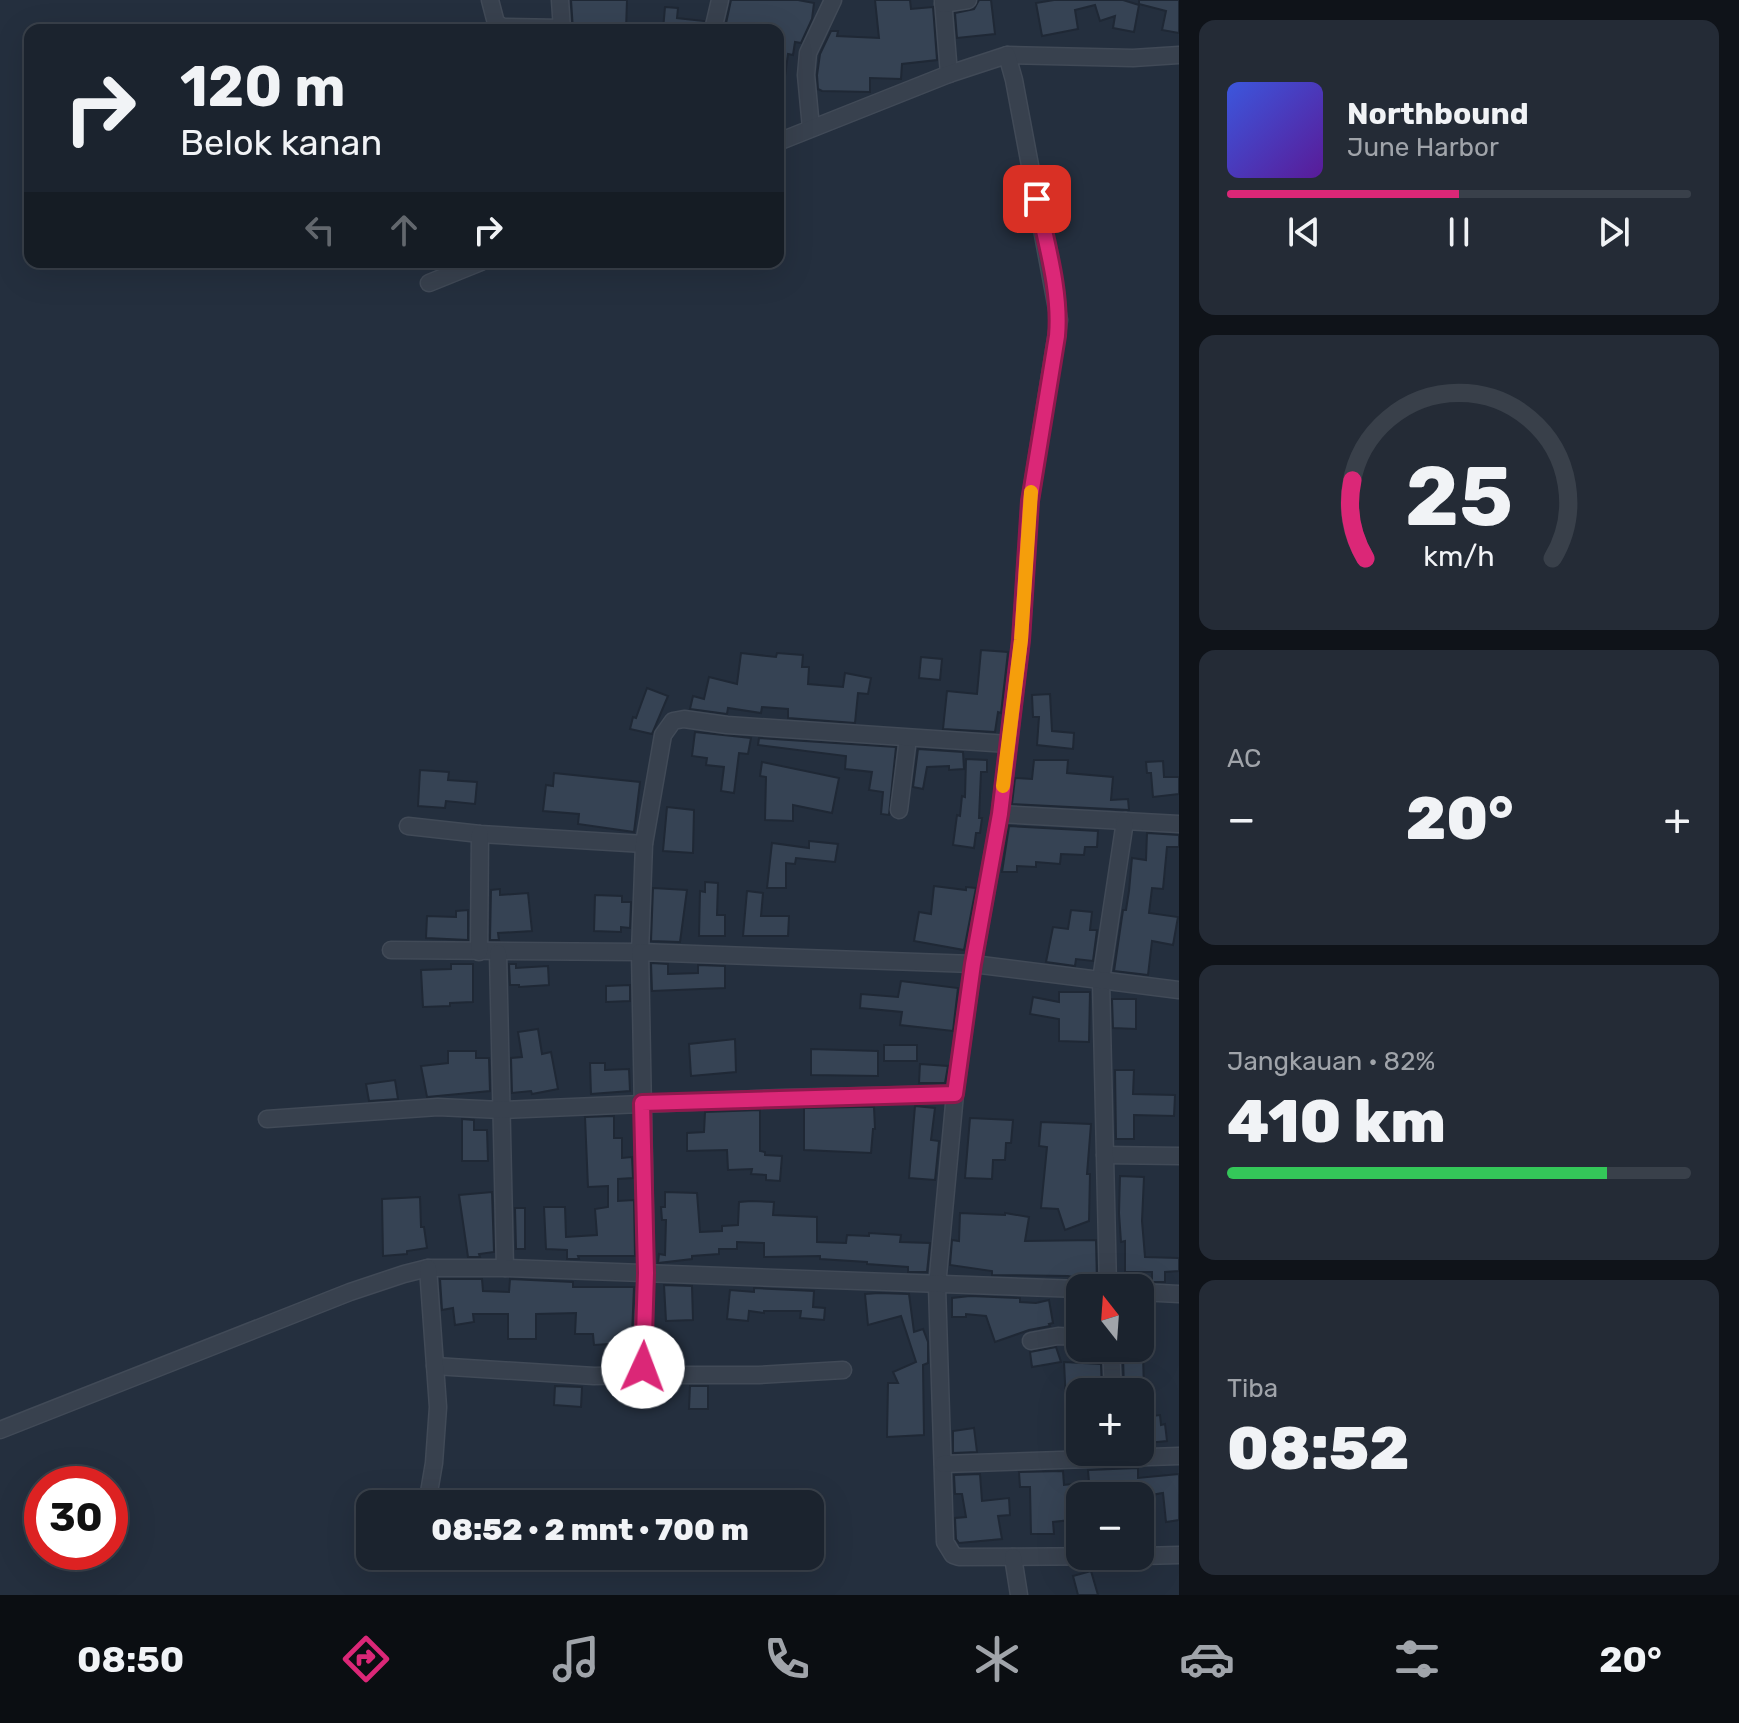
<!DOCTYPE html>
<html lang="id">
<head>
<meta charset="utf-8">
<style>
	body { margin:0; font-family:Rubik,sans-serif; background:#242b36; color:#f1f3f6; height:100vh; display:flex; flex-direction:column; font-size:30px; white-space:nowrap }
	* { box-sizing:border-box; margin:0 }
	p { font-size:26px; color:#a0a4aa }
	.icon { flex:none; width:44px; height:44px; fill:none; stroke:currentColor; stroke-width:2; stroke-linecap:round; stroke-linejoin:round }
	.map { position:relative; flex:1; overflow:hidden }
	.drawer { display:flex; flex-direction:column; gap:20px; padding:20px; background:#0f1319; width:560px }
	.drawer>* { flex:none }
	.hud { position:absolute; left:24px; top:24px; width:760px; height:244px; border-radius:16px; box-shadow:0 8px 32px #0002,0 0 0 2px #39404a; background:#1b232e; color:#f1f3f6; overflow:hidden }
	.needle { width:52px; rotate:343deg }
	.tools { position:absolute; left:1066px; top:1274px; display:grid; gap:16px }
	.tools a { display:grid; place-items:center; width:88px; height:88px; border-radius:16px; background:#1b232e; box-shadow:0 8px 32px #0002,0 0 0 2px #39404a; font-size:40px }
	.speed { position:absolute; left:24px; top:1466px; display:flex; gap:16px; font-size:40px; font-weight:700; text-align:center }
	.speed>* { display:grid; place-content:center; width:104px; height:104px; border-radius:50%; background:#1b232e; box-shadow:0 8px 32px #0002,0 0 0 2px #39404a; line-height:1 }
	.speed .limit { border:12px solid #d22; background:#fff; color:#111 }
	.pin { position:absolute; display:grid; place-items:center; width:68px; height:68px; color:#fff; margin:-34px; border-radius:16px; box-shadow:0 4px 12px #0006 }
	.me { position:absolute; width:88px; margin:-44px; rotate:2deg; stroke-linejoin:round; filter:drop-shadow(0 0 6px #0008) }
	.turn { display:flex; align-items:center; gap:28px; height:168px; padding:0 24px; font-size:36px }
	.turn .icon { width:104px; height:104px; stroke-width:2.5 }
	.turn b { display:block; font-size:56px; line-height:68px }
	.lanes { display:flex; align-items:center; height:76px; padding:0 24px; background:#0003; justify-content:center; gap:40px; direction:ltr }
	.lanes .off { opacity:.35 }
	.big { font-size:60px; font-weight:800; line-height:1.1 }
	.drawer .widget { flex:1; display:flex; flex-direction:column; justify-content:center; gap:12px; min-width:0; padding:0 28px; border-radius:16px; background:#242b36 }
	.drawer .dial { align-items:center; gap:0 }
	.dial svg { height:208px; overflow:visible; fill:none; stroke:#39404a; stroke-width:7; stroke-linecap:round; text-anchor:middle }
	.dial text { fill:#f1f3f6; stroke:none }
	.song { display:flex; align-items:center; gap:24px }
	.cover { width:96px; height:96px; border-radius:12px; background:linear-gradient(135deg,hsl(230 70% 55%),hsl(270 70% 35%)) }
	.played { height:8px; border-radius:4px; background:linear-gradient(90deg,#db2777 50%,#39404a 50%) }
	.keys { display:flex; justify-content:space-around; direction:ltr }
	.heat { display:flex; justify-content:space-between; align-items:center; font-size:44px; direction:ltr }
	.charge { height:12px; border-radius:6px; background:linear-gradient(90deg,#34c759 82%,#39404a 0) }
	.trip { position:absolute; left:356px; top:1490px; width:468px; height:80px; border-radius:16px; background:#1b232e; box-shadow:0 8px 32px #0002,0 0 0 2px #39404a; font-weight:800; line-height:80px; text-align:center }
	.dock { display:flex; height:128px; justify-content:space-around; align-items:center; background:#0b0e12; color:#a0a4aa }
	.dock .icon { width:56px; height:56px }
	.dock .selected { color:#db2777 }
	.dock b { font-size:36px; color:#f1f3f6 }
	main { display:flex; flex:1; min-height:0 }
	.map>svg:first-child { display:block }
	.building { fill:#364354; stroke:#1f2835; stroke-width:2 }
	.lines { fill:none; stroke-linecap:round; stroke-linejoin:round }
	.minor-casing { stroke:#414a57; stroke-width:19 }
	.minor { stroke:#38414e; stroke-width:16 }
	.route-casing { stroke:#8e194d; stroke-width:20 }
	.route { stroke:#db2777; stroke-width:14 }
	.slow { stroke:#f59e0b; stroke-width:14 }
</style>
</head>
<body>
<main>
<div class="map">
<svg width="1179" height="1595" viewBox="0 0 1179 1595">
	<rect width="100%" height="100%" fill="#242f3e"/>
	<g class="building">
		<path d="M571 0H627L626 30H573Z"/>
		<path d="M731 0H798L814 3 812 19 801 43 795 42 793 55 788 54 785 76H778V30L725 28Z"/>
		<path d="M875 0H910L911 9 933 7 937 60 902 64 901 79 870 78V92L822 91 818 89 817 75 820 54 831 31H838L837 36 879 38Z"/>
		<path d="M979 0H991L995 34 957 38 955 13 974 9Z"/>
		<path d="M1054 0H1123L1139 5 1134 32 1113 28 1115 16 1100 21 1095 5 1075 10 1078 29 1042 36 1036 3Z"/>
		<path d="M1139 0H1179V33L1162 30 1166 11 1139 4Z"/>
		<path d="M665 7 678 8 677 18 704 21 702 30H663Z"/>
		<path d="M981 650 1008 652 1001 713 998 712 995 732 943 729 947 691 977 694Z"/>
		<path d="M741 653 776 657 777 653 803 655 802 667H809L808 684 843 687 845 673 871 678 868 694 858 693 855 723 788 718V709L762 707 761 713 728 708 727 714 690 709 693 696 704 699 709 677 737 684Z"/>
		<path d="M921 657 942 659 940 680 919 678Z"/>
		<path d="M647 688 668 696 652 734 630 729 633 717 636 718Z"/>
		<path d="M1050 694 1052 731 1074 733 1073 749 1037 745 1039 717H1033L1032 695Z"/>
		<path d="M695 732 751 738 748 754 739 753 734 793 721 791 724 767 706 765 707 758 692 756Z"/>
		<path d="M759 738 896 747 889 815 881 814 883 792 869 790 872 772 845 769 846 756 758 745Z"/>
		<path d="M918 749 963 752 964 769 949 770V766L927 767 923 789 913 787Z"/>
		<path d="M966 759 987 760V772H981L979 818H982L980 833H976L974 848 953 845 957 815 960 816 962 796 965 797Z"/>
		<path d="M1034 760H1068L1067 773 1113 777 1111 800 1128 799 1129 810 1012 804 1015 778 1032 779Z"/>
		<path d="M1163 761 1164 777H1179V794L1153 797 1151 773H1147L1146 762Z"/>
		<path d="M762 762 839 778 832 813 793 805V821L765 820 766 777 760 776Z"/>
		<path d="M420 770 449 772 448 780 477 782 475 804 446 801 445 808 418 806Z"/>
		<path d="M554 773 640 782 634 832 578 824 579 814 543 811 546 785 553 786Z"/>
		<path d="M667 807 694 810 693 853 663 851Z"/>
		<path d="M1009 826 1098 831 1097 847H1085L1084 855 1061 854 1060 864 1036 862V867L1017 866V872H1002Z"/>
		<path d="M1147 833 1179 835V847H1167L1163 889 1152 888 1149 913 1178 917 1173 945 1152 941 1148 975 1114 971 1123 910H1126L1129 891 1132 858 1146 860Z"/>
		<path d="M809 841 838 844 835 862 796 858 795 864 786 863V888H767L772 843 809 848Z"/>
		<path d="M705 882 718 883 717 915H725V936H699L700 891 705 892Z"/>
		<path d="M934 886 966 890V887L976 888 964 950 914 941 919 912 931 914Z"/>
		<path d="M653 888 687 890 680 942 651 941Z"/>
		<path d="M500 889V895L528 893 532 931 498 933 499 940H490L491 890Z"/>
		<path d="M747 891 763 893 761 916H789L788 936H743Z"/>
		<path d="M595 895 622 896V902H631L630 928 621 927V932L594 931Z"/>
		<path d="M468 910V940L426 938 427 916 456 917V911Z"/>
		<path d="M1071 910 1092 912 1090 930H1097L1093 961 1076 959 1075 966 1046 962 1053 927 1068 929Z"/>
		<path d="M651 963 668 964V974L698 973V965L725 966V988L652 991Z"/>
		<path d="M451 964H473V1002L450 1003V1006L423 1007 421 970 451 969Z"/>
		<path d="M509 964H516V968L548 966 549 985 519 987V985H510Z"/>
		<path d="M901 981 958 988 953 1031 900 1025 902 1012 860 1008 861 994 898 997Z"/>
		<path d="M630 985V1001L606 1002V986Z"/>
		<path d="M1059 992H1090L1089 1042 1059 1041V1019L1030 1014 1033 997 1059 1002Z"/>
		<path d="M1112 999H1136V1029L1113 1028Z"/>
		<path d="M538 1029 542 1054 551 1052 558 1089 532 1094 531 1091 512 1093 511 1058 522 1057 518 1032Z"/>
		<path d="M735 1039 736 1072 691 1076 689 1044Z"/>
		<rect x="884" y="1045" width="33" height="16"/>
		<path d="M811 1049 878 1051V1076L811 1075Z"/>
		<path d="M448 1051H476V1058H489L490 1091 427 1097 421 1066 448 1063Z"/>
		<path d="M590 1063H605V1070L629 1069 630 1091 591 1094Z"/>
		<path d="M920 1064 948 1066 945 1083H919Z"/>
		<path d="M1115 1070H1134L1133 1094 1175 1095 1174 1116 1134 1115V1139H1116Z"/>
		<path d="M395 1080 398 1099 369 1101 366 1084Z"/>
		<path d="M915 1106 935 1108 931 1140 939 1141 935 1180 909 1178Z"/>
		<path d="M858 1107H874L875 1129H873L871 1153 804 1150V1108Z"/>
		<path d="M760 1110V1151L765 1152V1155L782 1156 780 1181 766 1180V1175L751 1174 752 1169 728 1170 727 1150 687 1151V1133L704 1132 705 1112Z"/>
		<path d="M614 1116V1138H622V1158L632 1157 633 1178 618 1179V1201L634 1200 635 1256H578L579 1259H567V1250L546 1249 544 1207H565L566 1237 597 1235 595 1209 608 1207V1186L588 1187 585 1117Z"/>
		<path d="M970 1118 1013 1120 1011 1143H1006L1005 1160H993L992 1179 965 1178Z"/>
		<path d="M462 1119 474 1120V1130H487L488 1161H462Z"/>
		<path d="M1041 1122 1091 1124 1087 1174H1090L1089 1221 1065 1230 1058 1209 1041 1208 1047 1147 1039 1146Z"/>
		<path d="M1120 1176 1144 1177 1142 1221 1145 1257 1179 1258V1271L1165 1272V1282H1152V1272H1125V1241L1121 1242 1119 1213Z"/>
		<path d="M492 1192 494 1252 479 1254 480 1257H468L459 1195Z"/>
		<path d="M665 1192 697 1193 700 1232 722 1231V1226L738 1225 739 1202 751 1201 774 1202 773 1215 817 1217V1242L846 1243 847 1235 869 1236V1233L901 1235 900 1242 930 1243 927 1272H908V1267L867 1264V1262L820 1259V1256L764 1257V1243L737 1242V1249H719V1254L692 1256V1259L658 1263 659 1254 665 1255 666 1220H662L661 1207H665Z"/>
		<path d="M420 1197 421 1227H424L427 1248 407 1251V1254L383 1256 382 1199Z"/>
		<path d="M515 1208H525V1249H516Z"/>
		<path d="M960 1213 1005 1215V1213L1029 1217 1025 1241 1096 1240 1097 1282 1068 1276 992 1275V1271L950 1265 952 1240 959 1241Z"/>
		<path d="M440 1279H482L483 1291 509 1292 510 1279 573 1282V1287H634L631 1358 608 1357V1344L594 1345 593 1334H575L576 1313 536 1314V1339H508V1314H473L474 1322 455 1325 453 1308 442 1310Z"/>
		<path d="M664 1285 692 1286 693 1320 666 1321Z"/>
		<path d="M754 1288 814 1291 813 1307 825 1308 824 1320 800 1318 801 1311H764V1313L749 1311 748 1321 727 1319 730 1290 754 1292Z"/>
		<path d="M879 1293 909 1294 914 1332 923 1329 928 1342V1363L923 1365 924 1435 887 1437 888 1383H898L893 1372 916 1362 901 1316 868 1325 865 1294Z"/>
		<path d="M970 1296 1020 1298V1302L1036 1303 1049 1300 1053 1323 1049 1324 1050 1326 1029 1330 995 1342 986 1316 966 1314V1317H952V1298Z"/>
		<path d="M1056 1347 1061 1362 1032 1367 1030 1352Z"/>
		<path d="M1143 1355 1144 1390 1124 1391 1123 1356Z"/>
		<path d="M1064 1362 1101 1364 1102 1392H1080V1401L1066 1402Z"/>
		<path d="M555 1386 582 1387 581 1407 554 1405Z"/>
		<path d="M690 1386H708V1409H689Z"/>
		<path d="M1160 1415 1161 1425 1165 1424 1167 1441 1147 1443 1144 1417Z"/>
		<path d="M974 1428 977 1452 953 1453V1431Z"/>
		<path d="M1138 1468V1478L1179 1474V1520L1166 1522 1163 1493 1145 1496 1144 1491 1127 1492 1080 1496V1519L1053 1522 1054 1534H1031L1030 1487H1020L1019 1472 1063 1471 1064 1485 1089 1482 1088 1470Z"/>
		<path d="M980 1474 982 1501 1009 1498 1010 1515 998 1516 1002 1539 959 1543 956 1539 955 1518 966 1517 962 1494H955L954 1475Z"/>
		<path d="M1091 1571 1098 1595H1078L1073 1576Z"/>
	</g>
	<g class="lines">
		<g class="minor-casing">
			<g id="minor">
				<path d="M490 0 496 23 503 27 562 28"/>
				<path d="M560 0 562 30"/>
				<path d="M943 0 949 74"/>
				<path d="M943 4 968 0"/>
				<path d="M713 30 720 0"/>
				<path d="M1007 55 1133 58 1179 55"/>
				<path d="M811 128 806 75 808 53 833 0"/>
				<path d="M778 142 949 74 1007 55 1014 80 1059 320 1030 501 1021 640 1000 814 973 964 955 1094 937 1286 945 1542 953 1555 959 1557 1126 1556"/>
				<path d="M429 283 481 262"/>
				<path d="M899 810 908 738"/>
				<path d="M1000 814 1179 824"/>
				<path d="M408 826 480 834 644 844"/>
				<path d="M391 950 640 952 644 844 663 735 673 721 684 719 727 725 1008 744"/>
				<path d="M479 952 480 834"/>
				<path d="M498 953 505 1268"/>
				<path d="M267 1119 438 1107 501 1110 781 1098 955 1094"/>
				<path d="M1105 1155 1179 1156"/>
				<path d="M1108 1288 1101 980 1125 821"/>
				<path d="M1140 1292 1179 1294"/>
				<path d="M1031 1341 1058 1336 1080 1337"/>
				<path d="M1111 1348 1113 1392"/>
				<path d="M435 1366 594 1376 641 1375 646 1273 640 952 973 964 1179 990"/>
				<path d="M641 1375H759L843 1370"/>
				<path d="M0 1430 350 1292 404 1274 428 1268H505L1080 1289"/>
				<path d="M943 1464 1179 1456"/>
				<path d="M427 1504 434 1463 438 1407 428 1268"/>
				<path d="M1140 1556 1179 1555"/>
				<path d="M1013 1557 1019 1595"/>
			</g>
		</g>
		<use href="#minor" class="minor"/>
	</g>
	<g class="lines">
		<g class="route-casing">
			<path id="route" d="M643 1367 646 1273 642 1103 955 1094 973 964 1000 814 1021 640 1030 501 1057 336C1061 291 1046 243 1037 199"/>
		</g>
		<use href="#route" class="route"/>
		<path class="slow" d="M1003 786 1021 640 1031 492"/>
	</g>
</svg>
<div class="tools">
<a><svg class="needle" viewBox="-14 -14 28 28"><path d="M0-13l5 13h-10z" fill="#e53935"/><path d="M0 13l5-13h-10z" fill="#a0a4aa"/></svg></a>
<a>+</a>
<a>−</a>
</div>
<div class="speed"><div class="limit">30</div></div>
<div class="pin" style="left:1037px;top:199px;background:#d93025"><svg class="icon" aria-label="arrive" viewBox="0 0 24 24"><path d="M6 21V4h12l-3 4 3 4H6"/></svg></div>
<svg class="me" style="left:643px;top:1367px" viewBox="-20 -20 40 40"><circle r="19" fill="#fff"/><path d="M0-13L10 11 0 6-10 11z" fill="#db2777"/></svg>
<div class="trip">08:52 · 2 mnt · 700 m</div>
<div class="hud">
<div class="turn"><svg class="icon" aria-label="right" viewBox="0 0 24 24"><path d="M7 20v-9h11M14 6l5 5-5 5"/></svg><div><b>120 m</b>Belok kanan</div></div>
<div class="lanes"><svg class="icon off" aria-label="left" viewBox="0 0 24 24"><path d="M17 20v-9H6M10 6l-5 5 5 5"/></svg><svg class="icon off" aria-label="ahead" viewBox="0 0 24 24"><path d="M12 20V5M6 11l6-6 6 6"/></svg><svg class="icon" aria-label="right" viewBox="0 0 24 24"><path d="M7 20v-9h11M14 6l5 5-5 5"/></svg></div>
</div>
</div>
<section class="drawer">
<div class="widget">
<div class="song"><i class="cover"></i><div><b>Northbound</b><p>June Harbor</p></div></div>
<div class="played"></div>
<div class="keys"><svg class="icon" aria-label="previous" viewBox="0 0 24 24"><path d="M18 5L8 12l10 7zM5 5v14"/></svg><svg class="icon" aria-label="pause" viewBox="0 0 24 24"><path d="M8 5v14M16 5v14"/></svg><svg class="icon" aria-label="next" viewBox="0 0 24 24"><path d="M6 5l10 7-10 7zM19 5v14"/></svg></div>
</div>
<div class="widget dial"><svg viewBox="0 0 100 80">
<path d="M14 69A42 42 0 1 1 86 69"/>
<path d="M14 69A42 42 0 0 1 9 39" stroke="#db2777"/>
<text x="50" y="56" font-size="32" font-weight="700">25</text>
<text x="50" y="72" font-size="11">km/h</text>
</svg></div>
<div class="widget"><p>AC</p>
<div class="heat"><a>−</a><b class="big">20°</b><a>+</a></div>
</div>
<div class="widget"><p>Jangkauan · 82%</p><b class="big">410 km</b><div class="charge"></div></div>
<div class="widget"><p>Tiba</p><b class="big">08:52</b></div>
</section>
</main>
<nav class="dock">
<b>08:50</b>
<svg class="icon selected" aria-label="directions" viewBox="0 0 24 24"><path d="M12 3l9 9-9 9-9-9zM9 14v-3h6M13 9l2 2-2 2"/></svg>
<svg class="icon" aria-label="music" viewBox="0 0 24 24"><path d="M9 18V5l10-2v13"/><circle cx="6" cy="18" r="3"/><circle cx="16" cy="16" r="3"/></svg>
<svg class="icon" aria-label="phone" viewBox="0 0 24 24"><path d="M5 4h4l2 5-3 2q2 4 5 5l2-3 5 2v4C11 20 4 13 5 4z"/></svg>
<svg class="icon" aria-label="climate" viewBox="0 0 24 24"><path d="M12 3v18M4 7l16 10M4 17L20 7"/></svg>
<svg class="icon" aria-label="car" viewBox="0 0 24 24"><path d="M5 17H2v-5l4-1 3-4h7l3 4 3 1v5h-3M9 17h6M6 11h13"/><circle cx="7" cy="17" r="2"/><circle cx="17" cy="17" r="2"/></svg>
<svg class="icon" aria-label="filters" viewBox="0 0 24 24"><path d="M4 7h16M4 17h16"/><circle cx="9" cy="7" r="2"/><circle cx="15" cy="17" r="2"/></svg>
<b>20°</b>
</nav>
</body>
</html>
